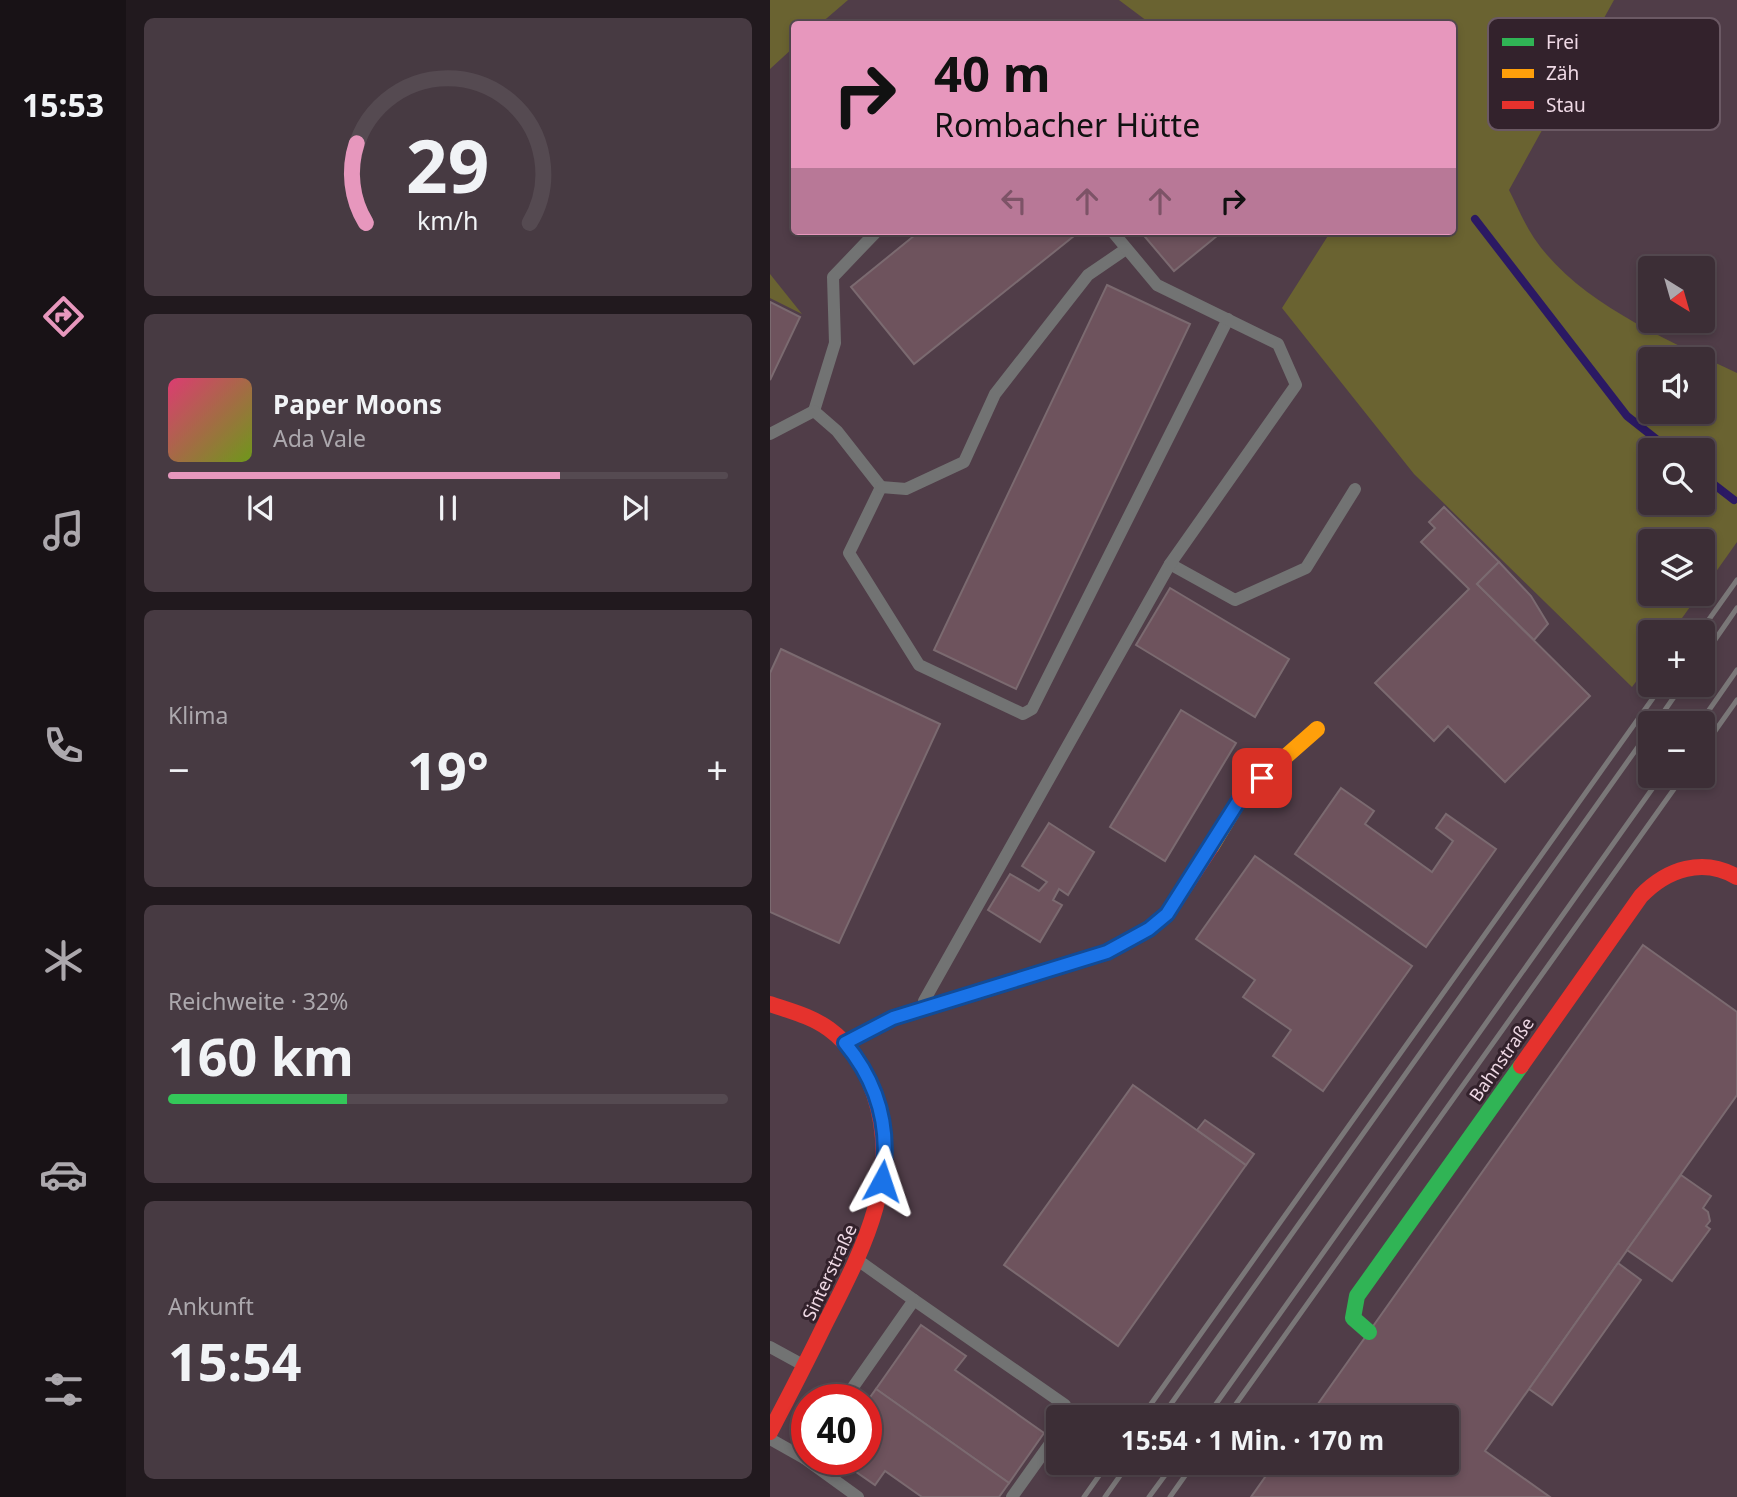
<!DOCTYPE html>
<html lang="de">
<head>
<meta charset="utf-8">
<style>
	body { margin:0; font-family:"Noto Sans",sans-serif; background:#473a42; color:#f1f3f6; height:100vh; display:flex; flex-direction:column; font-size:26px; white-space:nowrap }
	* { box-sizing:border-box; margin:0 }
	p { font-size:23px; color:#aca8ad }
	.icon { flex:none; width:38px; height:38px; fill:none; stroke:currentColor; stroke-width:2; stroke-linecap:round; stroke-linejoin:round }
	.map { position:relative; flex:1; overflow:hidden }
	.details { display:flex; flex-direction:column; gap:18px; padding:18px; background:#21191e; width:644px }
	.details>* { flex:none }
	.guide { position:absolute; left:21px; top:21px; width:665px; height:214px; border-radius:7px; box-shadow:0 4px 10px #0003,0 0 0 2px #554a51; background:#e797bd; color:#111; overflow:hidden }
	.needle { width:46px; rotate:143deg }
	.tools { position:absolute; left:868px; top:256px; display:grid; gap:14px }
	.tools a { display:grid; place-items:center; width:77px; height:77px; border-radius:7px; background:#3c2e36; box-shadow:0 4px 10px #0003,0 0 0 2px #554a51; font-size:35px }
	.speed { position:absolute; left:21px; top:1384px; display:flex; gap:14px; font-size:35px; font-weight:700; text-align:center }
	.speed>* { display:grid; place-content:center; width:91px; height:91px; border-radius:50%; background:#3c2e36; box-shadow:0 4px 10px #0003,0 0 0 2px #554a51; line-height:1 }
	.speed .limit { border:10px solid #d22; background:#fff; color:#111 }
	.pin { position:absolute; display:grid; place-items:center; width:60px; height:60px; color:#fff; margin:-30px; border-radius:14px; box-shadow:0 4px 10px #0006 }
	.me { position:absolute; width:77px; margin:-38px; rotate:5deg; stroke-linejoin:round; filter:drop-shadow(0 0 5px #0008) }
	.turn { display:flex; align-items:center; gap:24px; height:147px; padding:0 28px; font-size:32px }
	.turn .icon { width:91px; height:91px; stroke-width:2.5 }
	.turn b { display:block; font-size:49px; line-height:60px }
	.lanes { display:flex; align-items:center; height:66px; padding:0 28px; background:#0003; justify-content:center; gap:35px; direction:ltr }
	.lanes .off { opacity:.35 }
	.big { font-size:52px; font-weight:700; line-height:1.1 }
	.details .widget { flex:1; display:flex; flex-direction:column; justify-content:center; gap:10px; min-width:0; padding:0 24px; border-radius:10px; background:#473a42 }
	.details .dial { align-items:center; gap:0 }
	.dial svg { height:182px; overflow:visible; fill:none; stroke:#554a51; stroke-width:7; stroke-linecap:round; text-anchor:middle }
	.dial text { fill:#f1f3f6; stroke:none }
	.song { display:flex; align-items:center; gap:21px }
	.cover { width:84px; height:84px; border-radius:10px; background:linear-gradient(135deg,hsl(340 70% 55%),hsl(80 70% 35%)) }
	.played { height:7px; border-radius:4px; background:linear-gradient(90deg,#e797bd 70%,#554a51 70%) }
	.keys { display:flex; justify-content:space-around; direction:ltr }
	.heat { display:flex; justify-content:space-between; align-items:center; font-size:38px; direction:ltr }
	.charge { height:10px; border-radius:5px; background:linear-gradient(90deg,#34c759 32%,#554a51 0) }
	.trip { position:absolute; left:276px; top:1405px; width:413px; height:70px; border-radius:7px; background:#3c2e36; box-shadow:0 4px 10px #0003,0 0 0 2px #554a51; font-weight:700; line-height:70px; text-align:center }
	main { display:flex; flex:1; min-height:0 }
	.dock { display:flex; flex-direction:column; width:126px; justify-content:space-around; align-items:center; background:#181216; color:#aca8ad }
	.dock .icon { width:49px; height:49px }
	.dock .active { color:#e797bd }
	.dock b { font-size:32px; color:#f1f3f6 }
	.map>svg:first-child { display:block }
	.green { fill:#6a6331; fill-rule:evenodd }
	.lines { fill:none; stroke-linecap:round; stroke-linejoin:round }
	.stream { stroke:#2b1963; stroke-width:8 }
	.building { fill:#6e535d; stroke:#7b6a70; stroke-width:2 }
	.lane { stroke:#727373; stroke-width:12 }
	.fast { stroke:#30b455; stroke-width:16 }
	.slow { stroke:#ff9f0a; stroke-width:16 }
	.jam { stroke:#e5322d; stroke-width:16 }
	.rail { stroke:#7a7778; stroke-width:5 }
	.route-casing { stroke:#114b97; stroke-width:18 }
	.route { stroke:#1a73e8; stroke-width:12 }
	.labels { text-anchor:middle; dominant-baseline:central; stroke-width:6; stroke-linejoin:round; paint-order:stroke }
	.street-label { font-size:18px; fill:#efd9e5; stroke:#33222c }
	.key { fill:#33222c; stroke:#6b5964; stroke-width:2 }
	.key-label { font-size:19px; fill:#efd9e5 }
</style>
</head>
<body>
<main>
<nav class="dock">
<b>15:53</b>
<svg class="icon active" aria-label="directions" viewBox="0 0 24 24"><path d="M12 3l9 9-9 9-9-9zM9 14v-3h6M13 9l2 2-2 2"/></svg>
<svg class="icon" aria-label="music" viewBox="0 0 24 24"><path d="M9 18V5l10-2v13"/><circle cx="6" cy="18" r="3"/><circle cx="16" cy="16" r="3"/></svg>
<svg class="icon" aria-label="phone" viewBox="0 0 24 24"><path d="M5 4h4l2 5-3 2q2 4 5 5l2-3 5 2v4C11 20 4 13 5 4z"/></svg>
<svg class="icon" aria-label="climate" viewBox="0 0 24 24"><path d="M12 3v18M4 7l16 10M4 17L20 7"/></svg>
<svg class="icon" aria-label="car" viewBox="0 0 24 24"><path d="M5 17H2v-5l4-1 3-4h7l3 4 3 1v5h-3M9 17h6M6 11h13"/><circle cx="7" cy="17" r="2"/><circle cx="17" cy="17" r="2"/></svg>
<svg class="icon" aria-label="filters" viewBox="0 0 24 24"><path d="M4 7h16M4 17h16"/><circle cx="9" cy="7" r="2"/><circle cx="15" cy="17" r="2"/></svg>
</nav>
<section class="details">
<div class="widget dial"><svg viewBox="0 0 100 80">
<path d="M14 69A42 42 0 1 1 86 69"/>
<path d="M14 69A42 42 0 0 1 10 34" stroke="#e797bd"/>
<text x="50" y="56" font-size="32" font-weight="700">29</text>
<text x="50" y="72" font-size="11">km/h</text>
</svg></div>
<div class="widget">
<div class="song"><i class="cover"></i><div><b>Paper Moons</b><p>Ada Vale</p></div></div>
<div class="played"></div>
<div class="keys"><svg class="icon" aria-label="previous" viewBox="0 0 24 24"><path d="M18 5L8 12l10 7zM5 5v14"/></svg><svg class="icon" aria-label="pause" viewBox="0 0 24 24"><path d="M8 5v14M16 5v14"/></svg><svg class="icon" aria-label="next" viewBox="0 0 24 24"><path d="M6 5l10 7-10 7zM19 5v14"/></svg></div>
</div>
<div class="widget"><p>Klima</p>
<div class="heat"><a>−</a><b class="big">19°</b><a>+</a></div>
</div>
<div class="widget"><p>Reichweite · 32%</p><b class="big">160 km</b><div class="charge"></div></div>
<div class="widget"><p>Ankunft</p><b class="big">15:54</b></div>
</section>
<div class="map">
<svg width="967" height="1497" viewBox="0 0 967 1497">
	<rect width="100%" height="100%" fill="#503d48"/>
	<g class="green">
		<path d="M0 0H78L50 24H24V47L0 69Z"/>
		<path d="M349 0H844L739 190C747 206 754 223 764 238 808 303 898 340 967 373V542L933 590V541H880V593H930L902 632H880V663L862 687 644 474 512 308 561 231H682V24H381ZM880 359H933V411H880ZM880 450H933V502H880Z"/>
		<path d="M0 274 32 314 0 298Z"/>
	</g>
	<g class="lines">
		<g class="stream">
			<path d="M705 219 857 416 900 450"/>
			<path d="M933 476 964 500"/>
		</g>
	</g>
	<g class="building">
		<path d="M150 231H308L309 232 144 364 81 287Z"/>
		<path d="M370 231H453L404 271Z"/>
		<path d="M337 285 420 324 246 689 164 650Z"/>
		<path d="M0 302 30 317 0 380Z"/>
		<path d="M674 507 729 562 707 584 820 696 735 782 678 726 664 741 605 683 699 589 651 542 665 528 659 522Z"/>
		<path d="M729 562 761 596 778 624 764 640 707 584Z"/>
		<path d="M400 588 519 659 485 717 366 645Z"/>
		<path d="M11 649 170 724 69 943 0 912V673Z"/>
		<path d="M411 710 466 743 395 861 340 827Z"/>
		<path d="M571 788 604 811 595 824 662 872 683 841 666 828 676 814 726 849 656 947 525 854Z"/>
		<path d="M279 823 324 852 298 895 289 889 283 900 292 905 270 942 218 910 240 874 269 891 277 882 252 866Z"/>
		<path d="M485 856 642 966 553 1091 503 1056 521 1030 473 997 485 980 426 939Z"/>
		<path d="M873 945 967 1012V1095L715 1451 780 1497H481L505 1463H677V1418H538Z"/>
		<path d="M363 1085 476 1165 348 1346 234 1265Z"/>
		<path d="M435 1120 484 1154 476 1165 427 1130Z"/>
		<path d="M911 1175 941 1196 933 1208 938 1212 940 1221 936 1226 940 1229 902 1281 857 1250Z"/>
		<path d="M848 1263 871 1280 782 1405 759 1389Z"/>
		<path d="M151 1325 196 1356 185 1370 274 1433 239 1483 106 1389Z"/>
		<path d="M106 1389 239 1483 229 1497H152L115 1471 105 1485 69 1460H96V1403Z"/>
	</g>
	<g class="lines">
		<g class="lane">
			<path d="M44 411 65 343 63 277 107 231"/>
			<path d="M0 434 44 411 67 431 111 487 79 553 149 665 253 714 262 709 458 319"/>
			<path d="M111 487 136 489 194 462 225 394 318 275 356 249"/>
			<path d="M400 564 465 600 536 568 585 489"/>
			<path d="M154 1001 400 564 526 385 508 344 387 285 342 231"/>
			<path d="M144 1300 295 1405 292 1418"/>
			<path d="M0 1347 33 1365"/>
			<path d="M74 1400 144 1300 89 1261"/>
			<path d="M0 1439 34 1458 37 1454"/>
			<path d="M34 1458 88 1497"/>
			<path d="M242 1497 289 1431"/>
		</g>
		<path class="fast" d="M599 1332 583 1318 587 1296 751 1066"/>
		<path class="slow" d="M441 847 473 794 547 729"/>
		<g class="jam">
			<path d="M0 1004C20 1011 41 1016 59 1029 81 1045 95 1069 104 1094 132 1177 93 1249 56 1322 38 1359 19 1396 0 1432"/>
			<path d="M75 1043 123 1018 337 952 379 929 397 914 441 847"/>
			<path d="M751 1066 871 896C897 869 933 857 967 877"/>
		</g>
		<g class="rail">
			<path d="M930 632 967 580"/>
			<path d="M933 657 967 608"/>
			<path d="M886 723 913 684"/>
			<path d="M930 723 967 670"/>
			<path d="M933 748 967 700"/>
			<path d="M371 1418 893 684"/>
			<path d="M391 1418 880 730"/>
			<path d="M436 1418 892 775"/>
			<path d="M456 1418 914 775"/>
			<path d="M314 1497 338 1463"/>
			<path d="M335 1497 359 1463"/>
			<path d="M379 1497 404 1463"/>
			<path d="M400 1497 424 1463"/>
		</g>
	</g>
	<g class="lines">
		<g class="route-casing">
			<path id="route" d="M112 1181C121 1129 109 1084 75 1043L123 1018 337 952 379 929 397 914 473 794 492 778"/>
		</g>
		<use href="#route" class="route"/>
	</g>
	<g class="labels">
		<g class="street-label">
			<text transform="translate(731 1059) rotate(-55)">Bahnstraße</text>
			<text transform="translate(59 1272) rotate(-65)">Sinterstraße</text>
		</g>
	</g>
	<rect x="718" y="18" width="232" height="112" rx="10" class="key"/>
	<rect x="732" y="38" width="32" height="8" fill="#30b455"/>
	<rect x="732" y="69" width="32" height="9" fill="#ff9f0a"/>
	<rect x="732" y="101" width="32" height="8" fill="#e5322d"/>
	<g class="key-label">
		<text x="776" y="49">Frei</text>
		<text x="776" y="80">Zäh</text>
		<text x="776" y="112">Stau</text>
	</g>
</svg>
<div class="tools">
<a><svg class="needle" viewBox="-14 -14 28 28"><path d="M0-13l5 13h-10z" fill="#e53935"/><path d="M0 13l5-13h-10z" fill="#aca8ad"/></svg></a>
<a><svg class="icon" aria-label="sound" viewBox="0 0 24 24"><path d="M4 9h4l5-4v14l-5-4H4zM17 9q2 3 0 6"/></svg></a>
<a><svg class="icon" aria-label="search" viewBox="0 0 24 24"><circle cx="10" cy="10" r="6"/><path d="M15 15l6 6"/></svg></a>
<a><svg class="icon" aria-label="layers" viewBox="0 0 24 24"><path d="M12 4l9 5-9 5-9-5zM3 14l9 5 9-5"/></svg></a>
<a>+</a>
<a>−</a>
</div>
<div class="speed"><div class="limit">40</div></div>
<div class="pin" style="left:492px;top:778px;background:#d93025"><svg class="icon" aria-label="arrive" viewBox="0 0 24 24"><path d="M6 21V4h12l-3 4 3 4H6"/></svg></div>
<svg class="me" style="left:112px;top:1181px" viewBox="-20 -20 40 40"><path d="M0-17L14 15 0 8-14 15z" fill="#1a73e8" stroke="#fff" stroke-width="4"/></svg>
<div class="trip">15:54 · 1 Min. · 170 m</div>
<div class="guide">
<div class="turn"><svg class="icon" aria-label="right" viewBox="0 0 24 24"><path d="M7 20v-9h11M14 6l5 5-5 5"/></svg><div><b>40 m</b>Rombacher Hütte</div></div>
<div class="lanes"><svg class="icon off" aria-label="left" viewBox="0 0 24 24"><path d="M17 20v-9H6M10 6l-5 5 5 5"/></svg><svg class="icon off" aria-label="ahead" viewBox="0 0 24 24"><path d="M12 20V5M6 11l6-6 6 6"/></svg><svg class="icon off" aria-label="ahead" viewBox="0 0 24 24"><path d="M12 20V5M6 11l6-6 6 6"/></svg><svg class="icon" aria-label="right" viewBox="0 0 24 24"><path d="M7 20v-9h11M14 6l5 5-5 5"/></svg></div>
</div>
</div>
</main>
</body>
</html>
